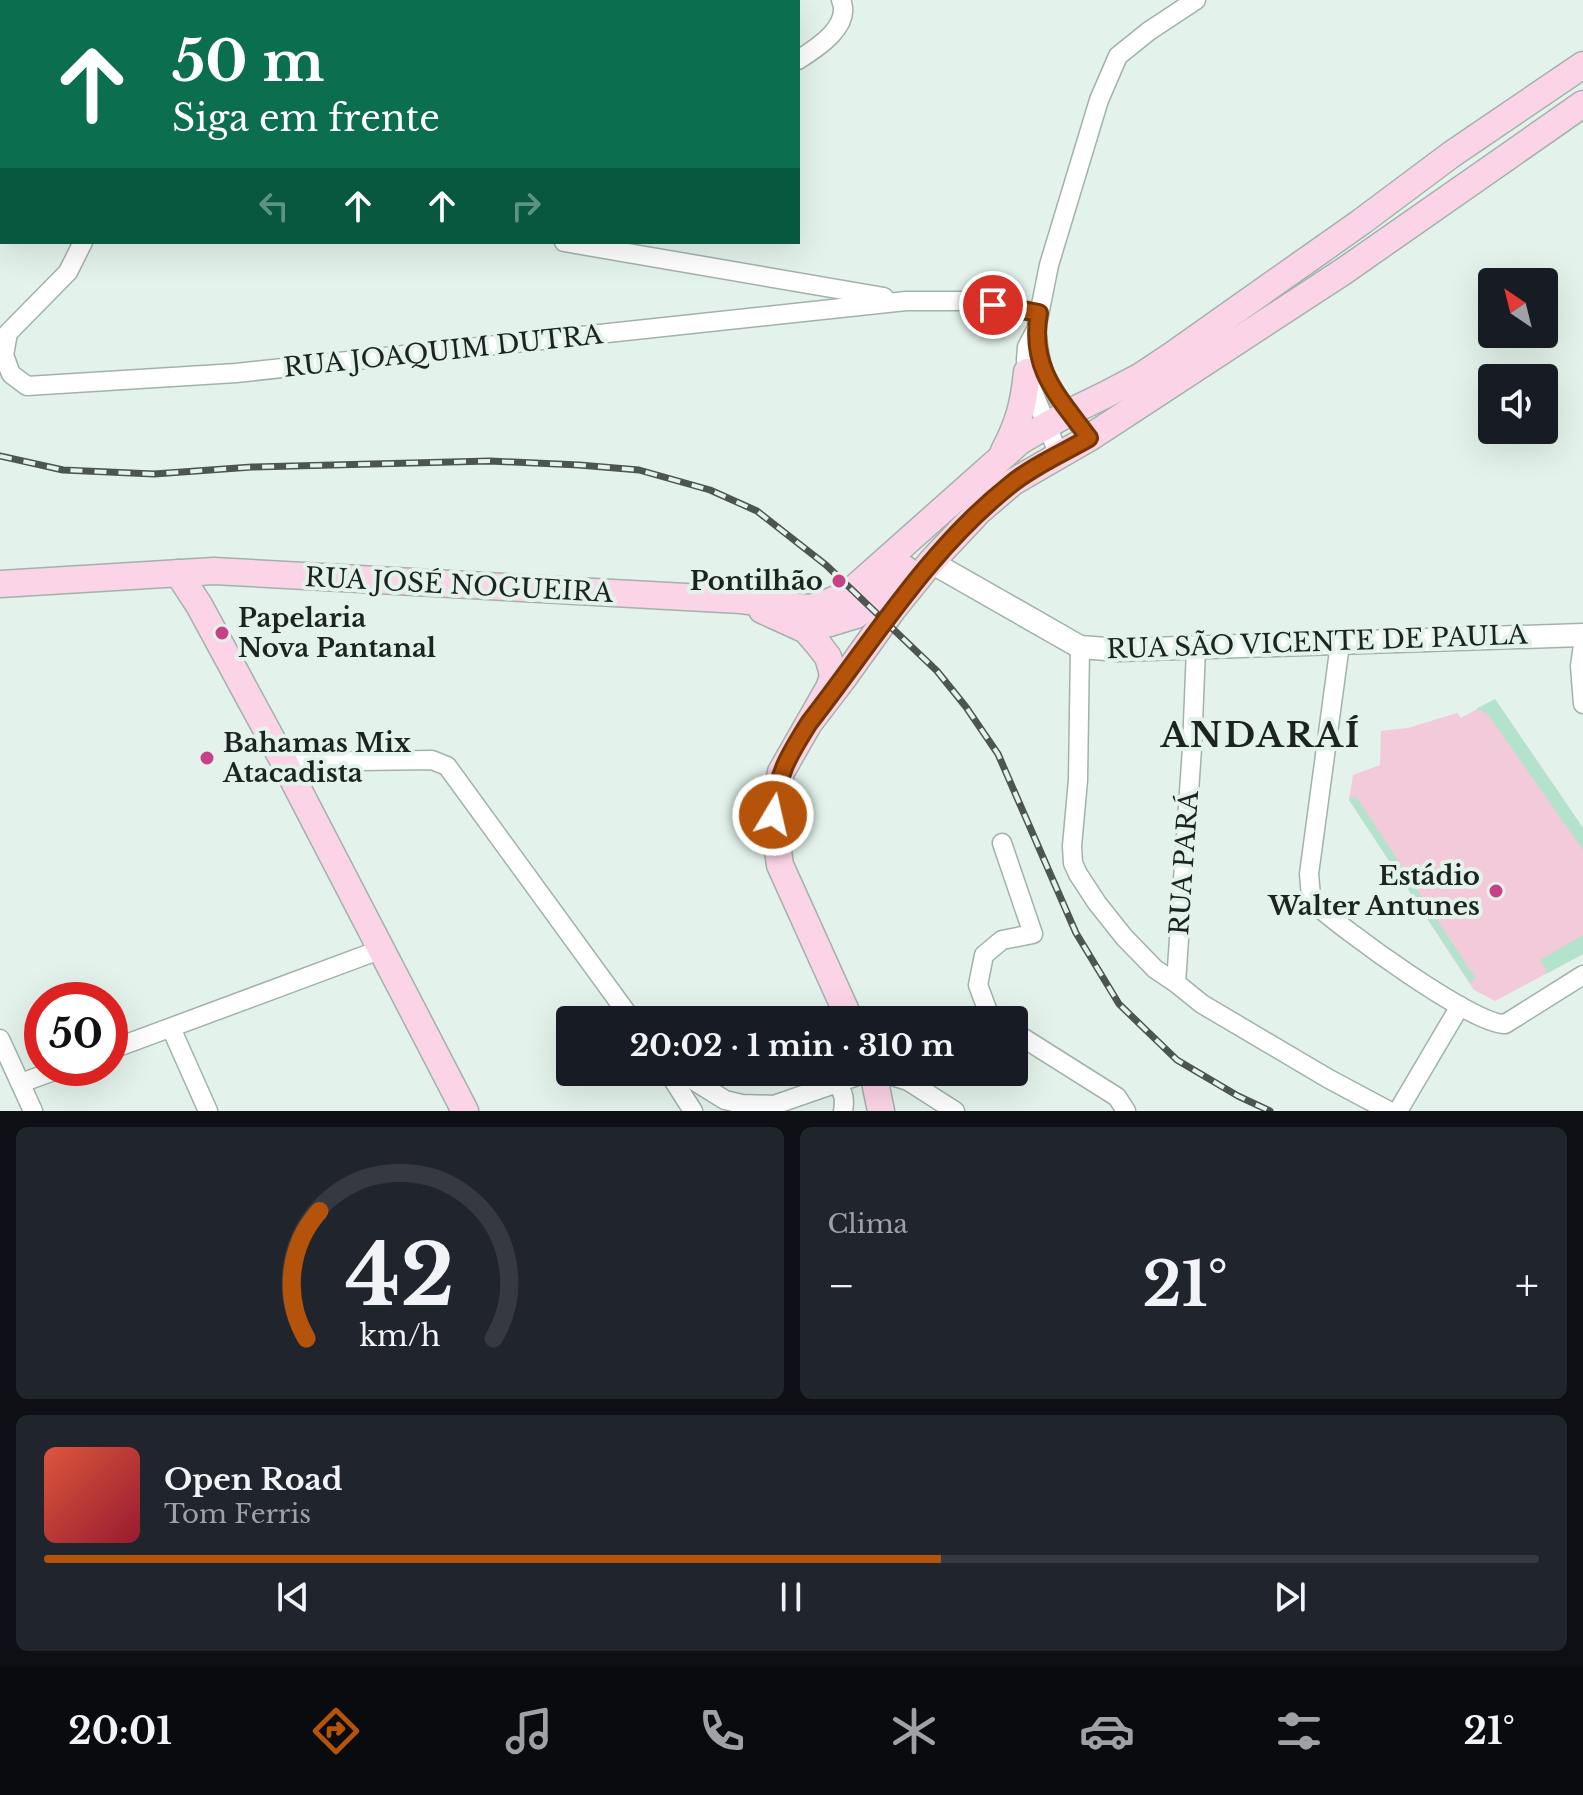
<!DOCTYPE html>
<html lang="pt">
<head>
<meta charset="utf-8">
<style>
	body { margin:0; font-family:"Libre Baskerville",serif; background:#20242c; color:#f1f3f6; height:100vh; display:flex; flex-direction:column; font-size:30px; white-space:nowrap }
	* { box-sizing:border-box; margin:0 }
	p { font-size:26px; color:#9ea1a6 }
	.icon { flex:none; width:44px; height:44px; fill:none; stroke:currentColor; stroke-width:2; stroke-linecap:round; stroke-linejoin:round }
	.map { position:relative; height:1111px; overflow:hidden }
	.side { display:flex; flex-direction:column; gap:16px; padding:16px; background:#0d0f14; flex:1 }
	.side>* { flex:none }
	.hud { position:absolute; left:0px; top:0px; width:800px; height:244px; box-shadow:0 8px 32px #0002; background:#0b6e4f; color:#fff; overflow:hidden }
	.needle { width:52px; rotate:325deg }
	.fabs { position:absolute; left:1478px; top:268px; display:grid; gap:16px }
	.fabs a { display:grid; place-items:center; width:80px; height:80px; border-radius:8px; background:#171b24; box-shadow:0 8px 32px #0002; font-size:40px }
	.speed { position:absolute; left:24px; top:982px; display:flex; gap:16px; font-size:40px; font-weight:700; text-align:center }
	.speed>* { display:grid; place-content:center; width:104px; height:104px; border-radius:50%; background:#171b24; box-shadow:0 8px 32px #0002; line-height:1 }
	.speed .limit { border:12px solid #d22; background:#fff; color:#111 }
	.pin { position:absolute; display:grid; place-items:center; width:68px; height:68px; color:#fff; margin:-34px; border:4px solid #fff; border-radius:50%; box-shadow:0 2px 8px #0007 }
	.me { position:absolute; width:88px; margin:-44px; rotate:9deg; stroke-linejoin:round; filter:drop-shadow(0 0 6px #0008) }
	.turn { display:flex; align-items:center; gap:28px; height:168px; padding:0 40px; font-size:36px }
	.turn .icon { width:104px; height:104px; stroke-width:2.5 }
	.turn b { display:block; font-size:56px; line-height:68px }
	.lanes { display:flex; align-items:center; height:76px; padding:0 40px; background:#0003; justify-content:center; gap:40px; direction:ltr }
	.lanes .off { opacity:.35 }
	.big { font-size:60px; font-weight:800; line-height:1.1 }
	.side .tile { flex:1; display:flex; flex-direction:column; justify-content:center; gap:12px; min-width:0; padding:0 28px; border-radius:12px; background:#20242c }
	.side .dial { align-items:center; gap:0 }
	.dial svg { height:208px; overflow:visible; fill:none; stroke:#363941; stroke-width:7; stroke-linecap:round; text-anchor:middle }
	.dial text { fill:#f1f3f6; stroke:none }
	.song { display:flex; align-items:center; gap:24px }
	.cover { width:96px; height:96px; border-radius:12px; background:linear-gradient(135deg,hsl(10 70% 55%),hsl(350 70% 35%)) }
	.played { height:8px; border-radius:4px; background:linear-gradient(90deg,#b45309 60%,#363941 60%) }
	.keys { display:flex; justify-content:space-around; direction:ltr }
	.heat { display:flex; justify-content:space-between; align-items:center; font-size:44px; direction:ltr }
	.side .tiles { flex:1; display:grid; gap:16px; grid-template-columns:1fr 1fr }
	.tile:last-child { grid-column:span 2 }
	.trip { position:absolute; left:556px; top:1006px; width:472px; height:80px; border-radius:8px; background:#171b24; box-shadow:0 8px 32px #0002; font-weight:800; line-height:80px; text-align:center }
	.tab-bar { display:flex; height:128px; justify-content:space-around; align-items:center; background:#090b0e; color:#9ea1a6 }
	.tab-bar .icon { width:56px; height:56px }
	.tab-bar .on { color:#b45309 }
	.tab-bar b { font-size:36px; color:#f1f3f6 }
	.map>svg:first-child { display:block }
	.green { fill:#f3cada }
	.building { fill:#b3e3cd }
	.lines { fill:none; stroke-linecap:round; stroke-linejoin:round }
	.minor-casing { stroke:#a2b2ab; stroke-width:21 }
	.tertiary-casing { stroke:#a2b2ab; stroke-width:25 }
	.secondary-casing { stroke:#a2b2ab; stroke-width:29 }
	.minor { stroke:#fff; stroke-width:18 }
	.tertiary { stroke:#fff; stroke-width:22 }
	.secondary { stroke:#fcd4e7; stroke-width:26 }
	.rail-casing { stroke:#4c5551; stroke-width:7 }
	.rail { stroke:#e3f3eb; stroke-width:4; stroke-dasharray:12; stroke-linecap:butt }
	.route-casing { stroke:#753606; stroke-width:20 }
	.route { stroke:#b45309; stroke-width:14 }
	.poi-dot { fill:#c64185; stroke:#e3f3eb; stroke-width:3 }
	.labels { text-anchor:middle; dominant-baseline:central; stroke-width:8; stroke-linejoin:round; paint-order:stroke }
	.street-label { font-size:26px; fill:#1d2320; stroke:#e3f3eb }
	.poi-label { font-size:26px; font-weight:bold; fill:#1d2320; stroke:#e3f3eb; text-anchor:end }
	.district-label { font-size:34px; font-weight:bold; letter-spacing:2px; fill:#1d2320; stroke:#e3f3eb }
</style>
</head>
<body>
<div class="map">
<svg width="1583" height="1111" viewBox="0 0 1583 1111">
	<rect width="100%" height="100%" fill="#e3f3eb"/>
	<path class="green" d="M1495 699 1583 828V954L1495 1001 1474 990 1349 800 1353 775 1380 765 1381 731 1408 728 1457 713 1461 718Z"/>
	<g class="building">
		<path d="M1495 699 1583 828V850L1487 713 1476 709Z"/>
		<path d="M1355 795 1476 979 1470 983 1349 800Z"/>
		<path d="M1583 935V954L1548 973 1540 960Z"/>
	</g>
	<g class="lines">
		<g class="minor-casing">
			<g id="minor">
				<path d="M23 2V0"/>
				<path d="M460 2V0"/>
				<path d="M660 2 662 0"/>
				<path d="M0 30H2"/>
				<path d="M798 60C817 48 852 26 841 0"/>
				<path d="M83 242 68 272 8 333 4 355 11 374 27 386 236 373 906 301H972L1039 313"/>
				<path d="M564 242 884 297"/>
				<path d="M1036 330C1038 345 1039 360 1045 375 1054 398 1075 418 1089 438"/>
				<path d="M1059 455 1033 392 1026 360 1027 347 1036 330 1049 265 1099 100 1118 56 1149 31 1196 0"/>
				<path d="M1340 644 1309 874 1311 896 1315 904C1342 929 1473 1025 1505 1024L1583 975"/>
				<path d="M1583 645 1580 666 1583 704"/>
				<path d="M1080 647 1078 780 1072 846 1073 863 1078 874 1097 903 1124 937 1155 969 1176 983 1202 1004 1329 1079 1389 1111"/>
				<path d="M284 762 432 760 447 766 632 1020"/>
				<path d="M1176 983 1192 748 1196 648"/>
				<path d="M995 1020 990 1017 978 985 984 955 1002 940 1033 934 1002 843"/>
				<path d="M171 1028 208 1111"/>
				<path d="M1014 1032 1117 1097 1126 1111"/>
				<path d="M0 1039 33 1111"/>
				<path d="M110 1050 382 949"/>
				<path d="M668 1072 693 1111"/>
				<path d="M680 1072 725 1100 742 1104 774 1105 869 1072"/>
				<path d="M879 1072 908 1081 955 1111"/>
				<path d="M21 1083 62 1068"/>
				<path d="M837 1083C844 1093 845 1100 843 1111"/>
				<path d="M1398 1111 1460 1006"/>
			</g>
		</g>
		<g class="tertiary-casing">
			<path id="tertiary" d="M931 562 1080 647 1119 650 1583 635"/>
		</g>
		<g class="secondary-casing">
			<g id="secondary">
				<path d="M1004 451C1019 423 1024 403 1027 372"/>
				<path d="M178 573 199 605 284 762 465 1111"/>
				<path d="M0 584 214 571 741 600 807 608 820 606 849 593 1020 441 1070 412 1105 395 1141 376 1171 356 1361 222 1452 154 1583 65"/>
				<path d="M762 610 806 630 818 644 828 657 831 667 833 677 829 688 781 772 773 815 780 865 850 1020"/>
				<path d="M806 630 856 615 877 598 905 569"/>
				<path d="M809 723 842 680 893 609 931 562 979 511 1013 482 1089 438 1344 271 1583 104"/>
				<path d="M873 1072 881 1111"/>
			</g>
		</g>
		<use href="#minor" class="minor"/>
		<use href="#tertiary" class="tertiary"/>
		<use href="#secondary" class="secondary"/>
		<g class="rail-casing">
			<path id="rail" d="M0 456 63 470 154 474 252 467 490 461 579 465 639 470 710 490 757 511 826 565 937 671 966 707 998 754 1076 933 1119 1004 1177 1060 1238 1096 1270 1111"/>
		</g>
		<use href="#rail" class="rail"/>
	</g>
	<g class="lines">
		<g class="route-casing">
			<path id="route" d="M773 815C778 773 787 758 809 723 873 641 927 551 1010 485 1033 466 1063 453 1089 438 1059 397 1029 369 1039 313L993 305"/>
		</g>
		<use href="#route" class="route"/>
	</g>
	<g class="poi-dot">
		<circle cx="839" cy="581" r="8"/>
		<circle cx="222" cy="633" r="8"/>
		<circle cx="207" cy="758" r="8"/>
		<circle cx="1496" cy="891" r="8"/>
	</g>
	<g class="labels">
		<g class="street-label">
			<text transform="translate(443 351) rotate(-6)">RUA JOAQUIM DUTRA</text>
			<text transform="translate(459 585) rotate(3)">RUA JOSÉ NOGUEIRA</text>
			<text transform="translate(1317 642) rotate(-2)">RUA SÃO VICENTE DE PAULA</text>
			<text transform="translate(1184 863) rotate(-86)">RUA PARÁ</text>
		</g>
		<g class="poi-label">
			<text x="823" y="581">Pontilhão</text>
			<text x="238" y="618" text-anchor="start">Papelaria<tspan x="238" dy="30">Nova Pantanal</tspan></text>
			<text x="223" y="743" text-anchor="start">Bahamas Mix<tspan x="223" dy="30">Atacadista</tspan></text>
			<text x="1480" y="876">Estádio<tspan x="1480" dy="30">Walter Antunes</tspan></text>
		</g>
		<g class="district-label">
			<text x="1261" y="735">ANDARAÍ</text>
		</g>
	</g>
</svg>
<div class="fabs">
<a><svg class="needle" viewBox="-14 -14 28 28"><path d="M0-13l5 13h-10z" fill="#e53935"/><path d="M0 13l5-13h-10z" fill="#9ea1a6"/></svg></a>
<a><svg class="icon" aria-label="sound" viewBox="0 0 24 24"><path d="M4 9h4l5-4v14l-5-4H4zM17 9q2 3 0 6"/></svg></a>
</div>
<div class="speed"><div class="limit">50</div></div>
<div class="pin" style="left:993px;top:305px;background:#d93025"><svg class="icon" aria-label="arrive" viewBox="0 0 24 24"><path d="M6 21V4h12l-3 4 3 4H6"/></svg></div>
<svg class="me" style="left:773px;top:815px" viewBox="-20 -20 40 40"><circle r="17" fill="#b45309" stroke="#fff" stroke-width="3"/><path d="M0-11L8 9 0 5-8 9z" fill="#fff"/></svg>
<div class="trip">20:02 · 1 min · 310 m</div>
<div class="hud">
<div class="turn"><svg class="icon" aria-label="ahead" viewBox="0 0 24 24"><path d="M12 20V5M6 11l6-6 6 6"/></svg><div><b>50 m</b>Siga em frente</div></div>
<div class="lanes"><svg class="icon off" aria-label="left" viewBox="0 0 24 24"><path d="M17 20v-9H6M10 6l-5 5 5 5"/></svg><svg class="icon" aria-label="ahead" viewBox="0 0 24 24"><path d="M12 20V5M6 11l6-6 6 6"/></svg><svg class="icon" aria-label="ahead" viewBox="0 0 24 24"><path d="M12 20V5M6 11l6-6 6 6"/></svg><svg class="icon off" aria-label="right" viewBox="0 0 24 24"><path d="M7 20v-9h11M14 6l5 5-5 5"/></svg></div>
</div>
</div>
<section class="side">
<div class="tiles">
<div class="tile dial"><svg viewBox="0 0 100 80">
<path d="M14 69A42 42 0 1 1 86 69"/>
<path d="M14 69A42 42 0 0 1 19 20" stroke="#b45309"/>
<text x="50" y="56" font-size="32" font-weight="700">42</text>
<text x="50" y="72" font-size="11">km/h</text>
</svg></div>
<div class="tile"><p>Clima</p>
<div class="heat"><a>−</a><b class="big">21°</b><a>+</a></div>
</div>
<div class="tile">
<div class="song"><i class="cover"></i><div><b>Open Road</b><p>Tom Ferris</p></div></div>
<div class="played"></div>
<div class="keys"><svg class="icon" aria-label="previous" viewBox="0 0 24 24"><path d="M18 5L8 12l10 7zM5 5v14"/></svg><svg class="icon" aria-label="pause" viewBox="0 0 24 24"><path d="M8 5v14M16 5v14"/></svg><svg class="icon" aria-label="next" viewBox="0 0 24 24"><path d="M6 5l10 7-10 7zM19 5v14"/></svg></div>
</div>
</div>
</section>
<nav class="tab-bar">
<b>20:01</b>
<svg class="icon on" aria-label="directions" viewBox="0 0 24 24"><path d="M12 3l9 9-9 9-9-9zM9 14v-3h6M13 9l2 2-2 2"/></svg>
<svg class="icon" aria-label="music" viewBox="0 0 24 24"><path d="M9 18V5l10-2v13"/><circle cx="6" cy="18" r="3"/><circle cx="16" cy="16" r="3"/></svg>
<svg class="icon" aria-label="phone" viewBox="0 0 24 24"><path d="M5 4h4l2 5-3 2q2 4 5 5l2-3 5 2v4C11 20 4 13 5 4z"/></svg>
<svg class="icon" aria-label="climate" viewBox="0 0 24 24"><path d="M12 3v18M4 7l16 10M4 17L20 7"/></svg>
<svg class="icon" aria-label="car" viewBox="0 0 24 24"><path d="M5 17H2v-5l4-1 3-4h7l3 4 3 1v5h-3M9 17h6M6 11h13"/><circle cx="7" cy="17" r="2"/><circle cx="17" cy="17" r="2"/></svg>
<svg class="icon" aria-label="filters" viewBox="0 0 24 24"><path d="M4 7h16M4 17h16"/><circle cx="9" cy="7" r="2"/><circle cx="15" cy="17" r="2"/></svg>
<b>21°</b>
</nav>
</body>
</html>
